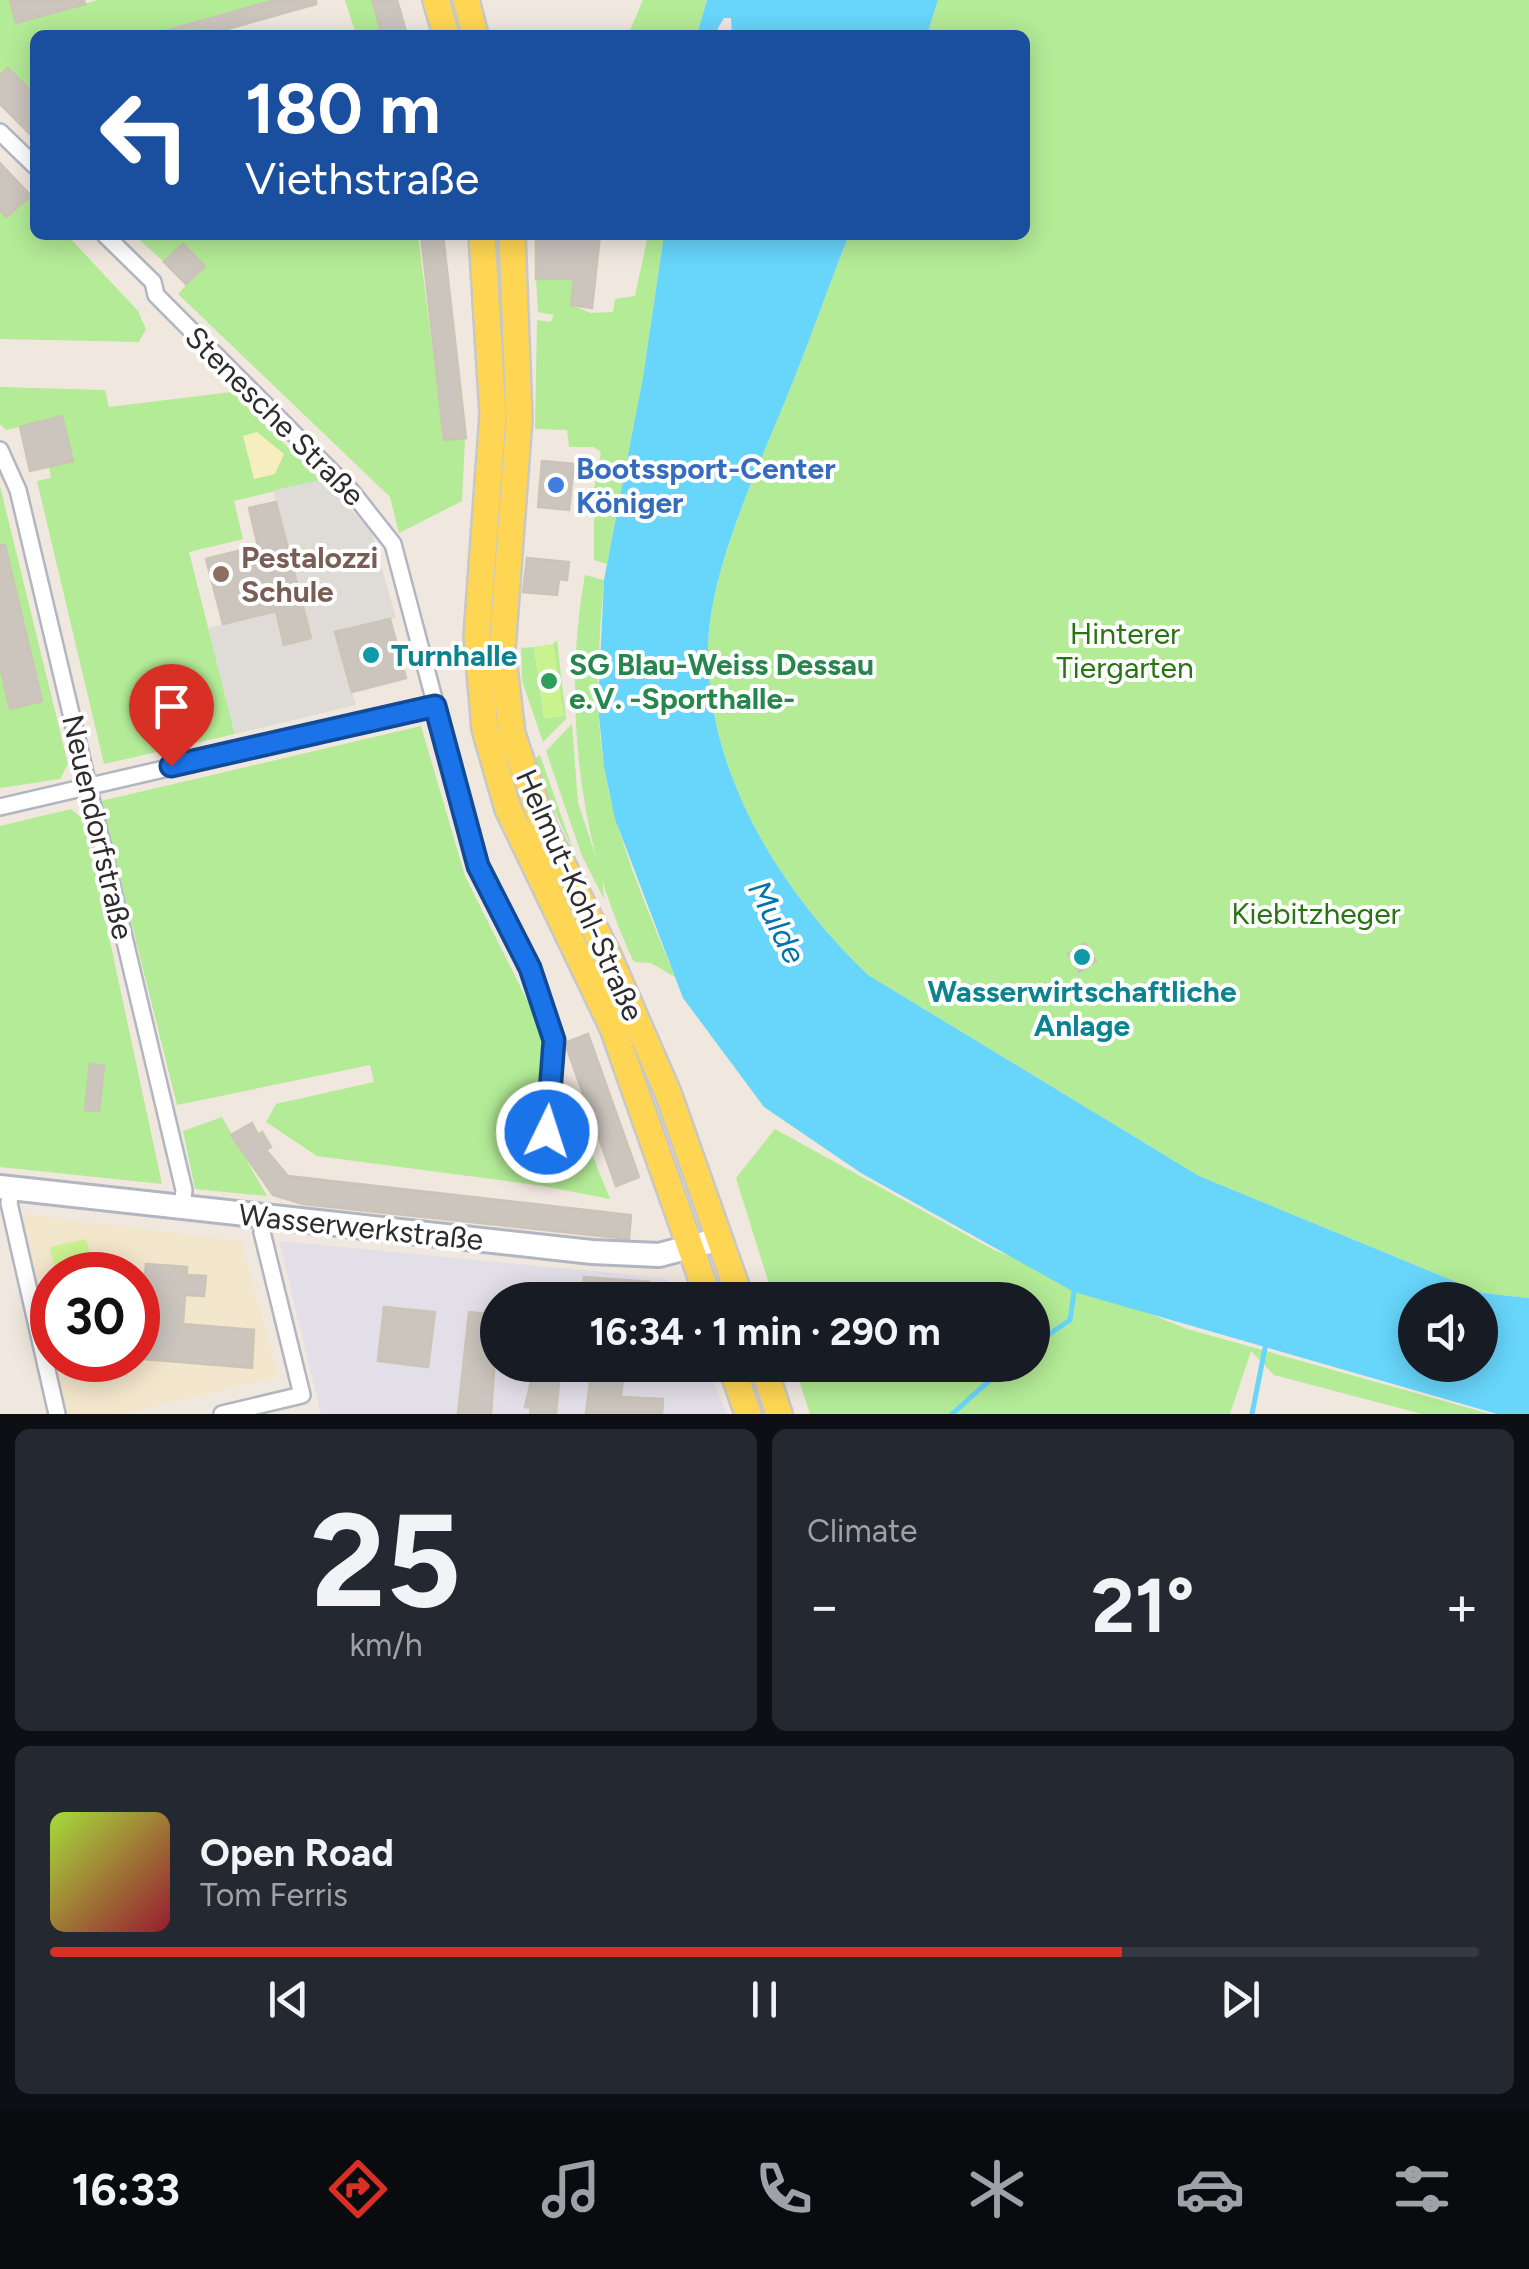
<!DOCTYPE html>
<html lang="en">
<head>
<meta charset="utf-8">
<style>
	body { margin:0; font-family:Figtree,sans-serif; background:#242831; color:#f1f3f6; height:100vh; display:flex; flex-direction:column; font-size:38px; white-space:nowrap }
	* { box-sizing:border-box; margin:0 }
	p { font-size:32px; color:#9ea1a6 }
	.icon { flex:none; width:55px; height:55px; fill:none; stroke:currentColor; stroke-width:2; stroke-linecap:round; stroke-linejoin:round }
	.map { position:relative; height:1414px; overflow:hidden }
	.sheet { display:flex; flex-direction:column; gap:15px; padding:15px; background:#0d0f14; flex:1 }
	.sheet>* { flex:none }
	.guide { position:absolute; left:30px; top:30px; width:1000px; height:210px; border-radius:15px; box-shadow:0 5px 25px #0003; background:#1a4fa0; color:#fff; overflow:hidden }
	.buttons { position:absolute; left:1398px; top:1282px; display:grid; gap:20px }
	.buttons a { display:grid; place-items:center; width:100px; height:100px; border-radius:50%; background:#171b24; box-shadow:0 5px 25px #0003; font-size:50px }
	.speed { position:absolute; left:30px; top:1252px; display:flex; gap:20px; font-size:50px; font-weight:700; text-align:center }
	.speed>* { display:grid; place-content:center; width:130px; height:130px; border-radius:50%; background:#171b24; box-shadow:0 5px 25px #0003; line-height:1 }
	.speed .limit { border:15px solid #d22; background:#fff; color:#111 }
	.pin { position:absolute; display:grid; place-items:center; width:85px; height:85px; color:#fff; margin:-102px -42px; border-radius:50% 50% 50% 0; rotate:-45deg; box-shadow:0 0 10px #0007 }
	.pin .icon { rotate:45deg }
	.me { position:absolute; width:110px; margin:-55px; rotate:4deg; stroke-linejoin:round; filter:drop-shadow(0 0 8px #0008) }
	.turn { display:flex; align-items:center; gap:35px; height:210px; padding:0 50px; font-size:45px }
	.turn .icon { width:130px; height:130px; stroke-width:2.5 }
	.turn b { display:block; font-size:70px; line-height:85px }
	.big { font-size:75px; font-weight:700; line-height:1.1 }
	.sheet .card { flex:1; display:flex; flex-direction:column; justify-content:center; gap:15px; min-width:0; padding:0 35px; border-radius:15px; background:#242831 }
	.sheet .dial { align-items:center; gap:0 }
	.dial b { font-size:130px; line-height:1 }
	.song { display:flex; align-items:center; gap:30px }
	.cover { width:120px; height:120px; border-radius:15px; background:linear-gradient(135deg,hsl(80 70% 55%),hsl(350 70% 35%)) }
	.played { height:10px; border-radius:5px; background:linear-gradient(90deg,#d93025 75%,#363941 75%) }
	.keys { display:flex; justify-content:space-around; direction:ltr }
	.heat { display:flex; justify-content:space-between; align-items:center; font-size:55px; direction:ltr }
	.sheet .tiles { flex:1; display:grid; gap:15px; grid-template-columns:1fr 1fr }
	.card:last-child { grid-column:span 2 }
	.trip { position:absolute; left:480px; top:1282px; width:570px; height:100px; border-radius:50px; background:#171b24; box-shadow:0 5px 25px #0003; font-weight:700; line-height:100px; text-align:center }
	.dock { display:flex; height:160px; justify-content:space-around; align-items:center; background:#090b0e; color:#9ea1a6 }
	.dock .icon { width:70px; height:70px }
	.dock .active { color:#d93025 }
	.dock b { font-size:45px; color:#f1f3f6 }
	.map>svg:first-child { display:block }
	.industrial { fill:#e2dfe8 }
	.education { fill:#f2e6cc; fill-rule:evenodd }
	.green { fill:#b3eb96 }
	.sand { fill:#f7eebf }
	.pitch { fill:#caf390 }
	.plaza { fill:#dfdbd6 }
	.water { fill:#68d5fb; fill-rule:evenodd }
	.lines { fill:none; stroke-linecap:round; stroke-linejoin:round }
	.stream { stroke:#68d5fb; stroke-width:5 }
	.building { fill:#cbc5be; stroke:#ccc4b7; stroke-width:2.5 }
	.street-casing { stroke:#b2b5c2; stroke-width:20 }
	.secondary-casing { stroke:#b2b5c2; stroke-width:28 }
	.primary-casing { stroke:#c8c8c8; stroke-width:30 }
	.street { stroke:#fff; stroke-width:15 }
	.secondary { stroke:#fff; stroke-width:22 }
	.primary { stroke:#ffd654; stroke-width:25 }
	.route-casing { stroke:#114b97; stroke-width:25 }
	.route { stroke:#1a73e8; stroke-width:18 }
	.shop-dot { fill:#3f7fe0; stroke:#fff; stroke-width:4 }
	.education-dot { fill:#8d6e63; stroke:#fff; stroke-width:4 }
	.culture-dot { fill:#0f9aa8; stroke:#fff; stroke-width:4 }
	.leisure-dot { fill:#2e9e5b; stroke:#fff; stroke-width:4 }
	.labels { text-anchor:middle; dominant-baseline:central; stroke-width:8; stroke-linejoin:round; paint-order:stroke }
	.street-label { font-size:30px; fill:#2d2d2d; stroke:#fff }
	.shop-label { font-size:30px; font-weight:bold; fill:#366cbe; stroke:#fff; text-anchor:start }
	.education-label { font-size:30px; font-weight:bold; fill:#785e54; stroke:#fff; text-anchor:start }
	.park-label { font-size:30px; fill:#287413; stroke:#fff }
	.culture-label { font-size:30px; font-weight:bold; fill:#0d838f; stroke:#fff; text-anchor:start }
	.leisure-label { font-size:30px; font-weight:bold; fill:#27864d; stroke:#fff; text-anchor:start }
	.water-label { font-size:32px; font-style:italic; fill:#0073ae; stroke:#fff }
</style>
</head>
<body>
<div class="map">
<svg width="1529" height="1414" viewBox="0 0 1529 1414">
	<rect width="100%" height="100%" fill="#f0e8de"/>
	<path class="industrial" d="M279 1241 664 1278 680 1289 685 1300H498V1365H708L726 1414H321Z"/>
	<path class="education" d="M15 1213 241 1241 278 1376 124 1414H63ZM52 1275H138V1360H52Z"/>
	<g class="green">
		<path d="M0 0H10L17 23 98 0H275L186 35H35V95L8 68 0 75Z"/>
		<path d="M345 0H372L382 35H356Z"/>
		<path d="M643 0H707L697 35H628Z"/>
		<path d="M938 0H1529V1298L1483 1293 1199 1176 868 975C781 892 708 775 708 651 708 569 762 460 792 384 812 335 829 284 849 235H1025V35H927Z"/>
		<path d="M31 196 35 200V235H67L138 311 146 329 139 342 0 339V210L7 217Z"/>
		<path d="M134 235H418L444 440 465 438 462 501 399 533 390 497 178 294 204 265 183 244 164 262Z"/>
		<path d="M648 235H664L643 377 607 564 594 560V520L601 505 593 493 601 452 593 447H569L567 430 535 429 537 320 551 322 554 315 538 312 536 279 574 278 571 305 591 313 613 312 615 299 635 296Z"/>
		<path d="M0 387 105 390 109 407 232 392 321 480 234 501 243 539 189 552 235 734 104 764 37 481 51 478 49 467 62 417 6 430 0 424Z"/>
		<path d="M0 486 68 764 60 779 0 788Z"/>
		<path d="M585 575 604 580C599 640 594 705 604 765 615 838 648 909 675 977L651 963 634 962C579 848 562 700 585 575Z"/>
		<path d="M557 640 566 719 543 742 522 681 521 648 534 647 544 718 563 716 553 644Z"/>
		<path d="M572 724 578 803 602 875 604 899 582 856 546 751Z"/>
		<path d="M421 726 465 876 542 1030 610 1199 543 1186 317 1156 266 1122 276 1104 374 1082 370 1065 177 1105 101 801Z"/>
		<path d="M540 755 576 858 532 760Z"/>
		<path d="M71 809 84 820 162 1184 0 1167V826Z"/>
		<path d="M222 1117 267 1196 195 1189 183 1131Z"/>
		<path d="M775 1129 992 1249 1187 1329 1490 1414H1422L1274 1375 1251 1351 1230 1414H810L794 1365H1032V1300H774L736 1178Z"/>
	</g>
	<path class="sand" d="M257 432 284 454 275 474 254 479 243 436Z"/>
	<g class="pitch">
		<path d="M553 644 564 716 544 718 534 647Z"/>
		<path d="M86 1239 95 1275H56L50 1247Z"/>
	</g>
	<path class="plaza" d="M321 480 371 530 396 618 335 632 356 705 235 734 208 628 258 616 270 590 284 644 311 638 273 490Z"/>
	<g class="water">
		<path d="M707 0H938L927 35H732L731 18H724L714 35H697Z"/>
		<path d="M664 235H849C829 284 812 335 792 384 762 460 708 569 708 651 708 775 781 892 868 975L1199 1176 1483 1293 1529 1298V1414H1497L1074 1292 861 1173 764 1107 683 998 615 819 604 767 598 706 604 580 643 377ZM1415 1300H1480V1365H1415Z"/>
	</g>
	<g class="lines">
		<g class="stream">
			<path d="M1032 1346 1070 1320 1074 1292"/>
			<path d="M952 1414 1007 1365"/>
			<path d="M1252 1414 1266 1343"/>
		</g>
	</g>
	<g class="building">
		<path d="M10 0H84L85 4 16 23Z"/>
		<path d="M275 0H316V4L206 35H166L165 31Z"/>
		<path d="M372 0H397L407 35H382Z"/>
		<path d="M8 68 35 95V139L0 104V75Z"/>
		<path d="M0 163 31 196 6 217 0 210Z"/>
		<path d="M421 235H443L466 438 444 440Z"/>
		<path d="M536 235H600L592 308 571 305 574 279H536Z"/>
		<path d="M183 244 205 266 186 284 164 262Z"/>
		<path d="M62 416 73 461 30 471 20 427Z"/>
		<path d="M542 461 574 464 569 510 538 507Z"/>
		<path d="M276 502 311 638 284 645 276 611 223 624 206 559 258 546 249 508Z"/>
		<path d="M0 545H5L42 701 10 709 0 666Z"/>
		<path d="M527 558 569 562 567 580 559 579 557 595 523 592Z"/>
		<path d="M390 619 406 678 352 692 335 632Z"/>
		<path d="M1085 943 1096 961 1079 972 1068 954Z"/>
		<path d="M588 1034 639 1177 616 1186 565 1043Z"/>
		<path d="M90 1064 104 1066 99 1111 85 1110Z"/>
		<path d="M252 1123 258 1135 262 1132 271 1147 266 1150 288 1176 631 1215 629 1239 303 1204 273 1195 231 1135Z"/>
		<path d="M146 1264 187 1267V1275L206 1276 204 1296 185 1295 183 1324 254 1330 252 1368 144 1359 145 1334H155L157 1304 138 1301V1274L145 1275Z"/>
		<path d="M584 1277 649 1282 648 1300H582Z"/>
		<path d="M384 1307 435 1312 428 1367 378 1361Z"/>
		<path d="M469 1312 498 1315 491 1414H458Z"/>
		<path d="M592 1365 624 1368 621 1397 663 1399 662 1414H586Z"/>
		<path d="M534 1369 560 1372 556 1414H530L531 1408 525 1407Z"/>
	</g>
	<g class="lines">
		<g class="street-casing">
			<g id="street">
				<path d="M0 132 35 166"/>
				<path d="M105 235 153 282 156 295 352 492 393 544 478 865 531 968 554 1039 547 1132"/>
				<path d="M0 450 18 490 184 1190 182 1207"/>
				<path d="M0 807 435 706"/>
				<path d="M11 1189 9 1203 57 1414"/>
				<path d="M222 1414 302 1395 262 1232 264 1217"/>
			</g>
		</g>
		<g class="secondary-casing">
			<path id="secondary" d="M0 1187 592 1252 659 1255 720 1239"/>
		</g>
		<g class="primary-casing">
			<g id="primary">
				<path d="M436 0 446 35"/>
				<path d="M466 0 475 35"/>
				<path d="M482 235 493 415 477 636 485 729 508 809 613 1028 709 1300"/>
				<path d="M512 235 519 418 502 650 512 734 544 828 608 955 668 1093 741 1300"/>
				<path d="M731 1365 748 1414"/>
				<path d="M763 1365 779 1414"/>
			</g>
		</g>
		<use href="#street" class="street"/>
		<use href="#secondary" class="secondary"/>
		<use href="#primary" class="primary"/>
	</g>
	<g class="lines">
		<g class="route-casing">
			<path id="route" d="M171 766 435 706 478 866 530 968 554 1040 547 1132"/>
		</g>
		<use href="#route" class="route"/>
	</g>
	<circle class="shop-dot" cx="556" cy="485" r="10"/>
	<circle class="education-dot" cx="221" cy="574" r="10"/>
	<g class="culture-dot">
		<circle cx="371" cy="655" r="10"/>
		<circle cx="1082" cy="957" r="10"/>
	</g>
	<circle class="leisure-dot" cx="549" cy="681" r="10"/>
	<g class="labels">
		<g class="street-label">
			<text transform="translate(275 416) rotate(45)">Stenesche Straße</text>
			<text transform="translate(98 827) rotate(77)">Neuendorfstraße</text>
			<text transform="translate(580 895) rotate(66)">Helmut-Kohl-Straße</text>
			<text transform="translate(361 1227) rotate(6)">Wasserwerkstraße</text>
		</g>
		<g class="shop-label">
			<text x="576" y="468">Bootssport-Center<tspan x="576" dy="34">Königer</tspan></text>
		</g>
		<g class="education-label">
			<text x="241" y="557">Pestalozzi<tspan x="241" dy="34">Schule</tspan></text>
		</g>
		<g class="park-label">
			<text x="1125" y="633">Hinterer<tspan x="1125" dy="34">Tiergarten</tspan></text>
			<text x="1316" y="913">Kiebitzheger</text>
		</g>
		<g class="culture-label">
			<text x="391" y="655">Turnhalle</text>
			<text x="1082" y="991" text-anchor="middle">Wasserwirtschaftliche<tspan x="1082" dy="34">Anlage</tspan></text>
		</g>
		<g class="leisure-label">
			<text x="569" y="664">SG Blau-Weiss Dessau<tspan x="569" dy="34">e.V. -Sporthalle-</tspan></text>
		</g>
		<g class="water-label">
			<text transform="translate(777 922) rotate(63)">Mulde</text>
		</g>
	</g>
</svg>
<div class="buttons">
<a><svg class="icon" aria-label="sound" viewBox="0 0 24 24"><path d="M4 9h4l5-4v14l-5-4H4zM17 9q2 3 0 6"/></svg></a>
</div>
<div class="speed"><div class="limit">30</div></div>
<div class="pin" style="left:171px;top:766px;background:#d93025"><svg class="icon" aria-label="arrive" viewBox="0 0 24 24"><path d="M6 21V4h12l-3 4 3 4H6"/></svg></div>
<svg class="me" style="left:547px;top:1132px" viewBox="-20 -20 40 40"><circle r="17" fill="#1a73e8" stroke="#fff" stroke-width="3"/><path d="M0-11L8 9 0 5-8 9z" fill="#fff"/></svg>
<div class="trip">16:34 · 1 min · 290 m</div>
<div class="guide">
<div class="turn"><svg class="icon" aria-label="left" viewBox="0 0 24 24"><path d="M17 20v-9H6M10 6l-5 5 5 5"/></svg><div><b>180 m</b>Viethstraße</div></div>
</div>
</div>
<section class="sheet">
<div class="tiles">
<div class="card dial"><b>25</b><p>km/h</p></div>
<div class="card"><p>Climate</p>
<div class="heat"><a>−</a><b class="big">21°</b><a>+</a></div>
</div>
<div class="card">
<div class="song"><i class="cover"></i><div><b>Open Road</b><p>Tom Ferris</p></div></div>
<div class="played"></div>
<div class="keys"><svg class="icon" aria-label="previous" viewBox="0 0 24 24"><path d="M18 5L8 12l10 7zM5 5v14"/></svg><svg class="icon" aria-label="pause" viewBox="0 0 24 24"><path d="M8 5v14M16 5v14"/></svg><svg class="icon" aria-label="next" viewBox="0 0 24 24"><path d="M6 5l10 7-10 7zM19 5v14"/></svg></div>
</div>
</div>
</section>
<nav class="dock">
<b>16:33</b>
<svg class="icon active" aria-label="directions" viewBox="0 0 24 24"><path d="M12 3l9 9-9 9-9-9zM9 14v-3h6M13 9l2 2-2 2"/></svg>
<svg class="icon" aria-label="music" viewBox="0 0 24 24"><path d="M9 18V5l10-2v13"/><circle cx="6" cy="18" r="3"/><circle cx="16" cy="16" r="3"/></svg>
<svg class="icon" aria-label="phone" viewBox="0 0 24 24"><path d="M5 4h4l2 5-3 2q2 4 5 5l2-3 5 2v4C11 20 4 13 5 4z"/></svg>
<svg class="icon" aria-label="climate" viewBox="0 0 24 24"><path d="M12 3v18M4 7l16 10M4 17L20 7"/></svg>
<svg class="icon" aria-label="car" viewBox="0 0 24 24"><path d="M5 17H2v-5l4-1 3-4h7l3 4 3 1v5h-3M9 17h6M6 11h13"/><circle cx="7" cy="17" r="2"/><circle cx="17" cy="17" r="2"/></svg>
<svg class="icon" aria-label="filters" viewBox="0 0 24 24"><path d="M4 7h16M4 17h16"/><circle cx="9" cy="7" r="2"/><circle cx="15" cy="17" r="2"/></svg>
</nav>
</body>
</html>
